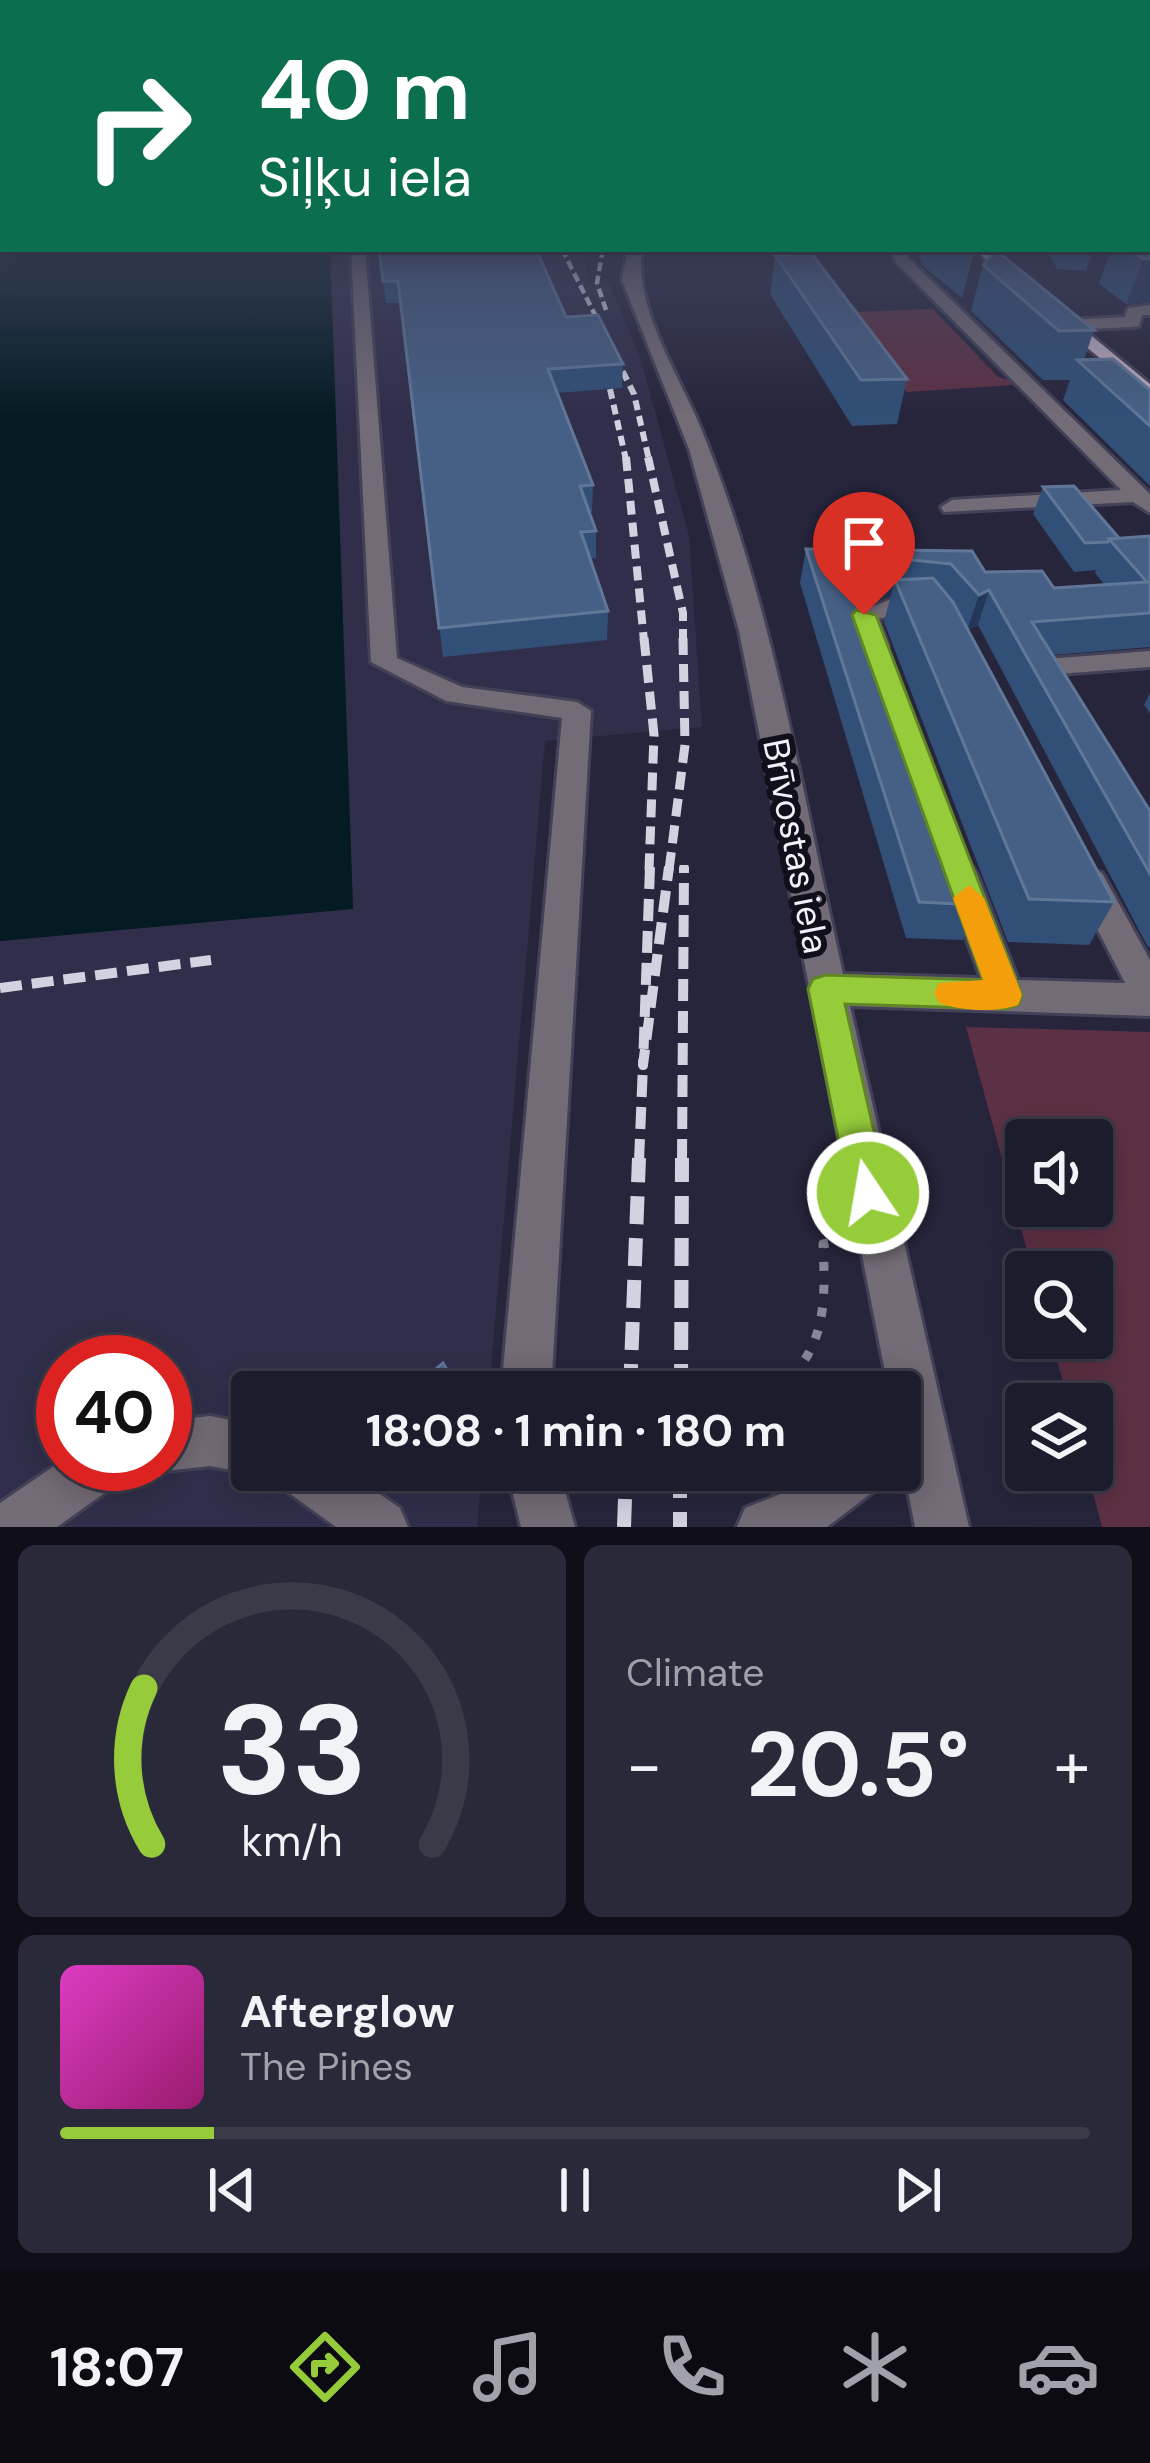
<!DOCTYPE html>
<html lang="en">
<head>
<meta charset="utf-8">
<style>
	body { margin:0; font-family:"DM Sans",sans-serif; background:#2a2939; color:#f1f3f6; height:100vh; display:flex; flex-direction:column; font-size:45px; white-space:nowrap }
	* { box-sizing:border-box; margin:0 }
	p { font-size:39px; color:#a0a1aa }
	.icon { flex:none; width:66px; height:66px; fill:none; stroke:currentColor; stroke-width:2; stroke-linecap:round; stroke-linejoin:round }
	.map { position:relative; height:1527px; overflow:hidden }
	.details { display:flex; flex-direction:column; gap:18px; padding:18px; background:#100f19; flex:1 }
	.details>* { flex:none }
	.top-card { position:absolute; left:0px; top:0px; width:1152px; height:252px; box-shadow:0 6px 30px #0003,0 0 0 3px #3b3a49; background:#0b6e4f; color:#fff; overflow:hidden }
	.tools { position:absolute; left:1005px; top:1119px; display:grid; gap:24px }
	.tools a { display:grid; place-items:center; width:108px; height:108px; border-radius:12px; background:#1d1c2d; box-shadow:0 6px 30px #0003,0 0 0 3px #3b3a49; font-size:60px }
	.speed { position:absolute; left:36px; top:1335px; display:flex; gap:24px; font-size:60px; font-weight:700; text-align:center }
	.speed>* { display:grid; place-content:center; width:156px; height:156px; border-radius:50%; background:#1d1c2d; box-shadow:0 6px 30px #0003,0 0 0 3px #3b3a49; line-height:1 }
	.speed .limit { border:18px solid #d22; background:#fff; color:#111 }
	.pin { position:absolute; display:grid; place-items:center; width:102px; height:102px; color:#fff; margin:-123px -51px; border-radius:50% 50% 50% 0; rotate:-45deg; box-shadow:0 0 12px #0007 }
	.pin .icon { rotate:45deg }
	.me { position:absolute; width:132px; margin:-66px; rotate:348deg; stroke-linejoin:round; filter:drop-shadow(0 0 9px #0008) }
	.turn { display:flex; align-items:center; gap:42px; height:252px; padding:0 60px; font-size:54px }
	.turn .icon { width:156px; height:156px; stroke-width:2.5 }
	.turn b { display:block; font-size:84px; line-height:102px }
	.big { font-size:90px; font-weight:700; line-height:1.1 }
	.details .tile { flex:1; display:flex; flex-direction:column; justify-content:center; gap:18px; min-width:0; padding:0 42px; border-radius:18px; background:#2a2939 }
	.details .dial { align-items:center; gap:0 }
	.dial svg { height:312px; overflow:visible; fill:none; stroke:#3b3a49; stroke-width:7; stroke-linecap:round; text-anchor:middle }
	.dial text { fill:#f1f3f6; stroke:none }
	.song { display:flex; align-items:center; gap:36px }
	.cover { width:144px; height:144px; border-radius:18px; background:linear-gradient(135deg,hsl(310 70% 55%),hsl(320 70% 35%)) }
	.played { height:12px; border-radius:6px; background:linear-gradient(90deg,#96cc3a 15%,#3b3a49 15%) }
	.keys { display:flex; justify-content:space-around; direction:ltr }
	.heat { display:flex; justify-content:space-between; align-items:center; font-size:66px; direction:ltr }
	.details .tiles { flex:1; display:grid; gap:18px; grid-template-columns:1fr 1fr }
	.tile:last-child { grid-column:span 2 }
	.trip { position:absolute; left:231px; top:1371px; width:690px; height:120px; border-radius:12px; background:#1d1c2d; box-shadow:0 6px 30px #0003,0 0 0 3px #3b3a49; font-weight:700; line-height:120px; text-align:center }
	.tab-bar { display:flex; height:192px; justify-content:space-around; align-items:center; background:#0c0b12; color:#a0a1aa }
	.tab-bar .icon { width:84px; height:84px }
	.tab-bar .current { color:#96cc3a }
	.tab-bar b { font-size:54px; color:#f1f3f6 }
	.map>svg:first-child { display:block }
	.built { fill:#312e4b; fill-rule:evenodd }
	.green { fill:#5d3145; fill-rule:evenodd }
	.water { fill:#051b23 }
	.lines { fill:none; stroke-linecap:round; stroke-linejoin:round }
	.minor-casing { stroke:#434157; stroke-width:6 }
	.major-casing { stroke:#434157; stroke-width:6 }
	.path { stroke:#878698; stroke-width:9; stroke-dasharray:9 14; stroke-linecap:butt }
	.minor { fill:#736b75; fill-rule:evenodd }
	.major { fill:#beadc2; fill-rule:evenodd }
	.rail-far5 { stroke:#d3d2e1; stroke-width:4.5; stroke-dasharray:9 4.5; stroke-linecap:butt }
	.rail-far4 { stroke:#d3d2e1; stroke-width:6; stroke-dasharray:10 6; stroke-linecap:butt }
	.rail-far3 { stroke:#d3d2e1; stroke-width:8; stroke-dasharray:14 8; stroke-linecap:butt }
	.rail-far2 { stroke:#d3d2e1; stroke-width:9; stroke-dasharray:18 9; stroke-linecap:butt }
	.rail-far1 { stroke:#d3d2e1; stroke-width:10; stroke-dasharray:22 10; stroke-linecap:butt }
	.rail { stroke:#d3d2e1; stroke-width:14; stroke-dasharray:28 14; stroke-linecap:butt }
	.wall { fill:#314f77 }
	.shaded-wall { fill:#253759 }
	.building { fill:#466085; stroke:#617798; stroke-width:3 }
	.route { fill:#96cc3a; stroke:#628526; stroke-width:3 }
	.slow { fill:#f59e0b }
	.labels { text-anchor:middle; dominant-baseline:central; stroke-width:12; stroke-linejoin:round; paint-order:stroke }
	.street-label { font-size:36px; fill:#f1f0fd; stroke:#11101a }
</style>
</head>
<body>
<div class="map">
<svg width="1150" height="1527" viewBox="0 0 1150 1527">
	<rect width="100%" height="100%" fill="#27253c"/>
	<path class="built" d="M330 249H582L589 283H609L641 360 689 536 702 727 545 741 489 1392H252V1470H482L477 1527H0V941L353 908ZM63 1362H165V1464H63Z"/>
	<g class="green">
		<path d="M933 309 998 377 1015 381 1013 385 907 392 854 325V312Z"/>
		<path d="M966 1027 1150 1032V1527H1102L1087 1470H1092V1404H1069L1051 1338H1092V1272H1033ZM1026 1140H1092V1206H1026Z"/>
	</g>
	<path class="water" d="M0 203 3 249H330L353 909 0 941Z"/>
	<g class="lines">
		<g class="minor-casing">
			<g id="minor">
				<path d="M351 249H365L397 658 462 687 577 702 591 711 551 1392H501L562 718 446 701 371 662Z"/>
				<path d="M628 249H642C634 305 674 367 697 419 771 594 801 789 843 974L981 978 944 877 949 868 961 864 973 868 978 877 1018 980 1125 983 1073 882 1078 873 1090 869 1102 873 1150 960V1016L850 1006 969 1527H915L900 1449V1392H889L739 631 689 449 622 280Z"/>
				<path d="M892 249H906L908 258 1150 494V513L1133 502 944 512 941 507 952 500 1121 490 896 262Z"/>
				<path d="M1150 305V315H1142L1139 326 1133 327 1069 330 1061 325 1069 320 1125 317 1128 308Z"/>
				<path d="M894 598 925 600 938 608C924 621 897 613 878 619L888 646 875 654 866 652 851 615Z"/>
				<path d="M1150 651V667L1046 675 1032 667 1046 659Z"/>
				<path d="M210 1416 252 1424V1470H263L252 1474 210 1466 165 1471 147 1464H165V1421Z"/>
				<path d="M63 1460V1464H128L120 1482 57 1527H0V1503Z"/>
				<path d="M274 1470H345L400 1508 408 1527H336L282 1488Z"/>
				<path d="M507 1470H559L575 1527H521Z"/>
				<path d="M817 1470H886L878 1488 827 1527H737L745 1508 786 1492Z"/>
			</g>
		</g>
		<g class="major-casing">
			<g id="major">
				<path d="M975 249H990L1026 283V289H1016Z"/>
				<path d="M1052 313H1064L1150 384V399L1052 319Z"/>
			</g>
		</g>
		<path class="path" d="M773 1392C826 1354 826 1305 823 1244L849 1239"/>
		<use href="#minor" class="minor"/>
		<use href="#major" class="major"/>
		<g class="rail-far5">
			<path d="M562 249 596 317"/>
			<path d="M603 249 597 283 607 313"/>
		</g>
		<g class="rail-far4">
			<path d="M594 314 634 394 649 460"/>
			<path d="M610 389 626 460"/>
		</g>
		<g class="rail-far3">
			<path d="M626 457 644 641"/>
			<path d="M648 457 683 613V641"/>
		</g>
		<g class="rail-far2">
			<path d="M644 638 654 735 649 870"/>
			<path d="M669 870 685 745 683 638"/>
			<path d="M684 870V865"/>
		</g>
		<g class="rail-far1">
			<path d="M650 867 643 1065 669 867"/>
			<path d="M0 988 211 960"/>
			<path d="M639 1161 643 1065"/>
			<path d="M682 1161 684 867"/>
		</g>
		<g class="rail">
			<path d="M630 1392 639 1158"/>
			<path d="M681 1392 682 1158"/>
			<path d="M680 1470V1527"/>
			<path d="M624 1527 626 1470"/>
		</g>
	</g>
	<g class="wall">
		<path d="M379 249 566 317 623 364 622 388 557 393 593 485 592 512H590L596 531V558L590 559 608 611 607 640 443 657 400 303H386Z"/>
		<path d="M917 249H972L974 253 962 298 922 265Z"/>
		<path d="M1046 249H1093L1086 271 1057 269Z"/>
		<path d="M1111 249H1149L1150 302 1126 304 1099 284Z"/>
		<path d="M775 255 907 379 897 424 852 426 770 294Z"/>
		<path d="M983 265 1094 330 1084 360 1150 390V486L1063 400 1070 380H1043L971 311Z"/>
		<path d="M1043 487 1119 538 1150 536V647L1052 655 1150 811V947H1148L978 625 968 630 1114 902 1089 945 1008 942 884 622 891 595 865 606 978 905 963 940 906 938 800 583 806 549 972 551 985 572 1054 588 1105 585 1095 573 1096 570 1074 572 1033 514Z"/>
		<path d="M1150 693V713L1144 705Z"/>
	</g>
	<g class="shaded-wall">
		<path d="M1143 259H1150V302L1126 304Z"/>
		<path d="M903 559 897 585 895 580 891 595 847 613 855 579Z"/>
		<path d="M989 590 978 625 967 630 979 595Z"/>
		<path d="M409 1470H429L412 1485 406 1473Z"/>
	</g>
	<g class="building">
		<path d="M1149 240 1150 259H1143L1128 249H1149Z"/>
		<path d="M379 249H536L566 317 598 315 623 364 548 369 593 485 580 486 596 531 581 532 608 611 439 628 398 281H383Z"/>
		<path d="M997 251 1094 330 1059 331 983 265Z"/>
		<path d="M812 254 907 379 861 380 775 255Z"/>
		<path d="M1113 359 1150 390V426L1077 360Z"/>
		<path d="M1074 486 1119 538 1109 539 1108 542 1085 543 1043 487Z"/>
		<path d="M1150 536V613L1032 622 1150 811V874L989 590 979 595 951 564 903 559 855 579 978 905 919 902 806 549 972 551 985 572 1042 571 1054 588 1147 582 1109 539Z"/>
		<path d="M933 578 953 602 1114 902 1029 899 895 580Z"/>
		<path d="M443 1363 460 1392H408Z"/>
	</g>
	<linearGradient id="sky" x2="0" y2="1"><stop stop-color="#151421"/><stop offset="0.49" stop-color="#414661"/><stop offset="1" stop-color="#414661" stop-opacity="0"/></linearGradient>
	<rect width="1150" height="417" fill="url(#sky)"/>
	<path class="route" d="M856 610 876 615 1022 995 1018 1005 1006 1009 845 1004 888 1193 882 1207 868 1213 855 1207 849 1193 808 989 813 979 825 975 983 980 852 615Z"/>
	<path class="slow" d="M969 885 984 898 1022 995 1018 1005C995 1013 961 1011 939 1003L934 993 939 983 983 980 953 898Z"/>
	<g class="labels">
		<g class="street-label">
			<text transform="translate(796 846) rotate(79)">Brīvostas iela</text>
		</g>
	</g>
</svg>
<div class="tools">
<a><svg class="icon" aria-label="sound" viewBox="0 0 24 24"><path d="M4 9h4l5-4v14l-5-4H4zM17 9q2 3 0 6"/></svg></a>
<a><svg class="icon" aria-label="search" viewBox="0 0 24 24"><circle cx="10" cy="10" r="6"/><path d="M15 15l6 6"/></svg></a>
<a><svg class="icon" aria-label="layers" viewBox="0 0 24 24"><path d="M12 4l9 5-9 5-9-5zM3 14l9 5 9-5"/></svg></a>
</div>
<div class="speed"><div class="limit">40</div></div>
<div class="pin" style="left:864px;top:615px;background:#d93025"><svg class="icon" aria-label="arrive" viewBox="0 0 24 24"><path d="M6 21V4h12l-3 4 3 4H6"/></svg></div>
<svg class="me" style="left:868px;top:1193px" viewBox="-20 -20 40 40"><circle r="17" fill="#96cc3a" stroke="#fff" stroke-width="3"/><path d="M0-11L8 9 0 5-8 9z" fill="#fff"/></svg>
<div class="trip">18:08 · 1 min · 180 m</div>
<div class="top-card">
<div class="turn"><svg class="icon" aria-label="right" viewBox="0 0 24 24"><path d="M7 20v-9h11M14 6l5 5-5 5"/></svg><div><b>40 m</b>Siļķu iela</div></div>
</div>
</div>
<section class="details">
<div class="tiles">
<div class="tile dial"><svg viewBox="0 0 100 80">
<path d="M14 69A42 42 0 1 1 86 69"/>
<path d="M14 69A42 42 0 0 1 12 29" stroke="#96cc3a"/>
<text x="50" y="56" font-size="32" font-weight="700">33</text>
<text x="50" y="72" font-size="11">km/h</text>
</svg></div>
<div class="tile"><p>Climate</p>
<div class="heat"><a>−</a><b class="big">20.5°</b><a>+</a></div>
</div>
<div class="tile">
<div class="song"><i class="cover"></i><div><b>Afterglow</b><p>The Pines</p></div></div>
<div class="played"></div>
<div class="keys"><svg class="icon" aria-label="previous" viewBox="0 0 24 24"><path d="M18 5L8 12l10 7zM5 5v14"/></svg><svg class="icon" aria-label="pause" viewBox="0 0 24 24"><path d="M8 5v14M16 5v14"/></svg><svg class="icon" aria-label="next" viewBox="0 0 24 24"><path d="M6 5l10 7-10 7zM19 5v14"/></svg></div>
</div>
</div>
</section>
<nav class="tab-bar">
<b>18:07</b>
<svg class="icon current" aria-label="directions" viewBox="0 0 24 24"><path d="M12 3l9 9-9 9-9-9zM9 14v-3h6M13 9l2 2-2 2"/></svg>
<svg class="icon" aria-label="music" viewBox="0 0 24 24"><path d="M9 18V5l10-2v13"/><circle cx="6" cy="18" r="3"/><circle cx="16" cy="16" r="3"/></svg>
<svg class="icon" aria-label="phone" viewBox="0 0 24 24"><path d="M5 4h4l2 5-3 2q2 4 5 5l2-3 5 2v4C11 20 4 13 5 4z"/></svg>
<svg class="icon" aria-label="climate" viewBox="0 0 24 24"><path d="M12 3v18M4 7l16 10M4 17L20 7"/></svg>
<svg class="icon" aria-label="car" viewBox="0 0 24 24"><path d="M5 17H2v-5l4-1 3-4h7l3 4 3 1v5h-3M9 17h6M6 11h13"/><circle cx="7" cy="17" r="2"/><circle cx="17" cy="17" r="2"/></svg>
</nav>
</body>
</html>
